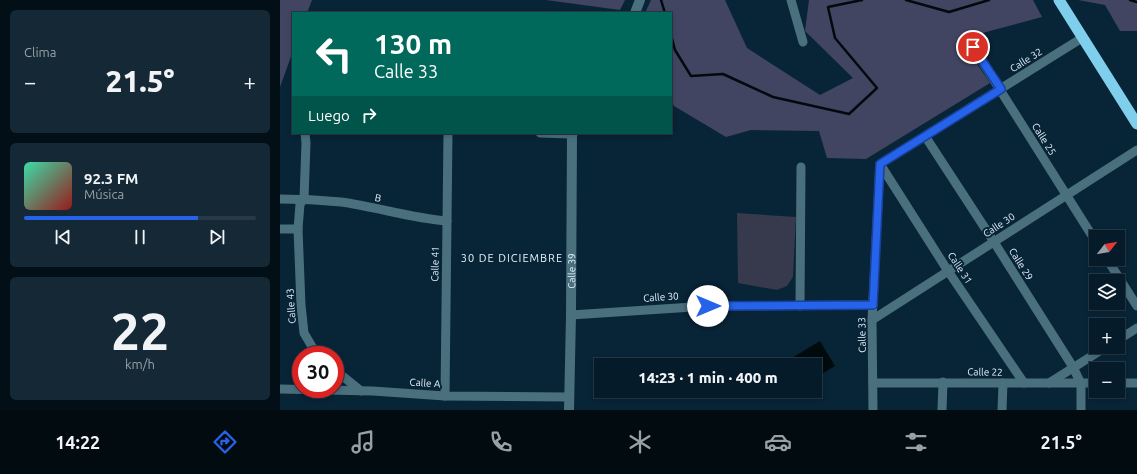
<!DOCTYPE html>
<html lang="es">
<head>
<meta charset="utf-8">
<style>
	body { margin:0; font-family:Ubuntu,sans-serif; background:#142835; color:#f1f3f6; height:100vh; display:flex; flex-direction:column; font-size:15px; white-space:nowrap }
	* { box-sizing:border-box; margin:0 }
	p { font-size:13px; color:#98a1a8 }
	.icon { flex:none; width:22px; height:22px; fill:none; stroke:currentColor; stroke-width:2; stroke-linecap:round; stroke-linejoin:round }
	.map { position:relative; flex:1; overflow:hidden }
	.drawer { display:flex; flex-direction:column; gap:10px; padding:10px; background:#030f17; width:280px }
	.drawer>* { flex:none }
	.banner { position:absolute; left:12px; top:12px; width:380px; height:122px; border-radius:0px; box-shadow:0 2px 6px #0003,0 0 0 1px #273946; background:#00695c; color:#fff; overflow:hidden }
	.needle { width:26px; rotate:59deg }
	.fabs { position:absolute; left:809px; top:230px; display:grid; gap:8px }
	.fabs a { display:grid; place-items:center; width:36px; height:36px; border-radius:0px; background:#061b29; box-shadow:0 2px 6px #0003,0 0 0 1px #273946; font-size:20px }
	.speed { position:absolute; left:12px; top:346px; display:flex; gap:8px; font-size:20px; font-weight:700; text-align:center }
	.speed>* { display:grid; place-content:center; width:52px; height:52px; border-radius:50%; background:#061b29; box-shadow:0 2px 6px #0003,0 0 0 1px #273946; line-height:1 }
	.speed .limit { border:6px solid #d22; background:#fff; color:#111 }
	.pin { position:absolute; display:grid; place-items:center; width:34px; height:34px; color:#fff; margin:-17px; border:2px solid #fff; border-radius:50%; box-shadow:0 1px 4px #0007 }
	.me { position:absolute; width:44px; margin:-22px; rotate:90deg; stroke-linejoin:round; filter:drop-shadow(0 0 3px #0008) }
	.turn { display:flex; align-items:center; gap:14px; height:84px; padding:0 16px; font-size:18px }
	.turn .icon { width:52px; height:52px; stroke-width:2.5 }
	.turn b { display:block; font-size:28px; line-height:34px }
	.then { display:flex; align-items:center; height:38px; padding:0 16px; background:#0003; gap:8px; font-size:15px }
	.big { font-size:30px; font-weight:800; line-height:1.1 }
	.drawer .tile { flex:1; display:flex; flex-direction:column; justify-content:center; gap:6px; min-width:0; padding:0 14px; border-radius:6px; background:#142835 }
	.drawer .dial { align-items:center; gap:0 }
	.dial b { font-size:52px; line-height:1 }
	.song { display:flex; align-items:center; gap:12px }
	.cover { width:48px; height:48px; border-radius:6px; background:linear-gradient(135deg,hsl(160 70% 55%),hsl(0 70% 35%)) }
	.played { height:4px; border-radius:2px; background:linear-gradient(90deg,#2563eb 75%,#273946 75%) }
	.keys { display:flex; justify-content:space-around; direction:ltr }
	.heat { display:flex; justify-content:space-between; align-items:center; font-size:22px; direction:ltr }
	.trip { position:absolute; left:314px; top:358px; width:228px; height:40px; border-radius:0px; background:#061b29; box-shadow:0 2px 6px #0003,0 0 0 1px #273946; font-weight:800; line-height:40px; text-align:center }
	.tabs { display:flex; height:64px; justify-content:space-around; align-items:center; background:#020b10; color:#98a1a8 }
	.tabs .icon { width:28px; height:28px }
	.tabs .selected { color:#2563eb }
	.tabs b { font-size:18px; color:#f1f3f6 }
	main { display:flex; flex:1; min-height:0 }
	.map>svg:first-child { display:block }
	.green { fill:#37394d }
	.forest { fill:#424562 }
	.water { fill:#000b0d }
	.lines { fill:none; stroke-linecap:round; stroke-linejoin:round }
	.stream { stroke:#000b0d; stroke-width:2.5 }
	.minor { stroke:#4a707e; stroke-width:9 }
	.tertiary { stroke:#4a707e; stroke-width:10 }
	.trunk { stroke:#7eceec; stroke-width:11 }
	.route-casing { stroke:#184099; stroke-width:10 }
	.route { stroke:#2563eb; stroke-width:7 }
	.labels { text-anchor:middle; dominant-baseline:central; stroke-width:4; stroke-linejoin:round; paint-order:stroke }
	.street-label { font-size:10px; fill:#e5f2fd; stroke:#082437 }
	.neighbourhood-label { font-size:11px; letter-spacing:1px; fill:#e5f2fd; stroke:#082437 }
</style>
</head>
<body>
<main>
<section class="drawer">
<div class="tile"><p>Clima</p>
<div class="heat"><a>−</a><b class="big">21.5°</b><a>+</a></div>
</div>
<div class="tile">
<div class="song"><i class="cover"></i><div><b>92.3 FM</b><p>Música</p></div></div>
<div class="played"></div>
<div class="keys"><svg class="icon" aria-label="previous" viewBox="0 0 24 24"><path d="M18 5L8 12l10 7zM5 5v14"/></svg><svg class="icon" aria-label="pause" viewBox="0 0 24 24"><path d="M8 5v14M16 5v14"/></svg><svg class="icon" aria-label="next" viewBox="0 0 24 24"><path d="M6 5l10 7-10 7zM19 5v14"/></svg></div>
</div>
<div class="tile dial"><b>22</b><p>km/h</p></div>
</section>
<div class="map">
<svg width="857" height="410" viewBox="0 0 857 410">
	<rect width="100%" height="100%" fill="#082437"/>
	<path class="green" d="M457 213 516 217 513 277 507 286 497 290 458 283Z"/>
	<g class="forest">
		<path d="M0 0H32L27 13H13V51L0 87Z"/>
		<path d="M266 0H345L340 10Z"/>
		<path d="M371 0H445L467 48 540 95 573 78 525 31 529 0H753L762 17 680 39 710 83 586 159 547 158 539 131 471 130 446 137 394 106 391 100V13H365Z"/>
		<path d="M798 0H857V31H840L825 5Z"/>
	</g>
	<path class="water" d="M540 341 555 366 535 378V365H500Z"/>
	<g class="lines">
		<g class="stream">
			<path d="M381 0 385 13"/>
			<path d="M626 0 669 12 709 0"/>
			<path d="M850 0 857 2"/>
			<path d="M391 35 395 50 411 76 443 74 493 97 569 114 597 88 555 38 548 7 582 0"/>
		</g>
		<g class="minor">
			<path d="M511 0 523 42"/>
			<path d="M693 47 816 242"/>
			<path d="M25 133 26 143 24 199 20 204 18 229 21 305 24 333 37 355"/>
			<path d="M260 133 292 134"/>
			<path d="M645 136 714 242 793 367 801 384V410"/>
			<path d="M600 164 668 271 744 383"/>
			<path d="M600 164 802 38"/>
			<path d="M0 199C20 199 41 200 61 202 97 207 131 218 167 221"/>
			<path d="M0 229H18"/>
			<path d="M827 259 857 306"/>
			<path d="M520 306 521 167"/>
			<path d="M291 315 428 306 593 305"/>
			<path d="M592 320 857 150"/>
			<path d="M838 340 857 328"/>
			<path d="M55 370 81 391"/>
			<path d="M593 383H816"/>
			<path d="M769 383 826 347"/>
			<path d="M838 383H857"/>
			<path d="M0 389 93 391 165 396 289 397"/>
			<path d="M165 396 168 133"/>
			<path d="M593 410 592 320 600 164"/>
			<path d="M662 410 663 382"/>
			<path d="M722 410 723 383"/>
		</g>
		<g class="tertiary">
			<path d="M355 13 360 0"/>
			<path id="s1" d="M289 410 291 315 292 134 293 133"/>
		</g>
		<path class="trunk" d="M779 0 857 124"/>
	</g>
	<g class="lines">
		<g class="route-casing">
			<path id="route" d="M428 306 593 305 600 164 721 89 693 47"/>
		</g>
		<use href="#route" class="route"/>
	</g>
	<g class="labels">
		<g class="street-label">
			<text transform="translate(746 60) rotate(-32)">Calle 32</text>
			<text transform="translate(764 139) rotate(58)">Calle 25</text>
			<text transform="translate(98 198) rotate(11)">B</text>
			<text transform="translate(719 225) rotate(-33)">Calle 30</text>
			<text transform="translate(155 264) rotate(-89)">Calle 41</text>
			<text transform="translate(741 264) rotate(58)">Calle 29</text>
			<text transform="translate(680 268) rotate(57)">Calle 31</text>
			<text stroke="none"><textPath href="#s1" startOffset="139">Calle 39</textPath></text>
			<text transform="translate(381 297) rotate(-4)">Calle 30</text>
			<text transform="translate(11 306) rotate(-94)">Calle 43</text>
			<text transform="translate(582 335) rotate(-91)">Calle 33</text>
			<text transform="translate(705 372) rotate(1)">Calle 22</text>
			<text transform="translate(145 383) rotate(4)">Calle A</text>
		</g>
		<g class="neighbourhood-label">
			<text x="232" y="258">30 DE DICIEMBRE</text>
		</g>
	</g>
</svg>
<div class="fabs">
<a><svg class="needle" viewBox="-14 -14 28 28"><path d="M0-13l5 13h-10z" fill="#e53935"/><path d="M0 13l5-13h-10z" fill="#98a1a8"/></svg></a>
<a><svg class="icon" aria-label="layers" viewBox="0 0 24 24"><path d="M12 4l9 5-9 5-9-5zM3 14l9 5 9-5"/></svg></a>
<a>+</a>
<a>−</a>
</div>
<div class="speed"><div class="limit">30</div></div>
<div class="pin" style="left:693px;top:47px;background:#d93025"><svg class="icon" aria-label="arrive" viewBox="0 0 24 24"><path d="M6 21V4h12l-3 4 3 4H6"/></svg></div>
<svg class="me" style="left:428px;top:306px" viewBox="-20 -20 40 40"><circle r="19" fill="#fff"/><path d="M0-13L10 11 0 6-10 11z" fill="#2563eb"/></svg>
<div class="trip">14:23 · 1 min · 400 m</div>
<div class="banner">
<div class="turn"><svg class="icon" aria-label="left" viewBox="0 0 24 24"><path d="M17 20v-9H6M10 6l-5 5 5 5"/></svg><div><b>130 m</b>Calle 33</div></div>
<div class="then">Luego<svg class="icon" aria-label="right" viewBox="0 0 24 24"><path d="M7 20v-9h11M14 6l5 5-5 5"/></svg></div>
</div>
</div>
</main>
<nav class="tabs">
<b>14:22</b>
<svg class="icon selected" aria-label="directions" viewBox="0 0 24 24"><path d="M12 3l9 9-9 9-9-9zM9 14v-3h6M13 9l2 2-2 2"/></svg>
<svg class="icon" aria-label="music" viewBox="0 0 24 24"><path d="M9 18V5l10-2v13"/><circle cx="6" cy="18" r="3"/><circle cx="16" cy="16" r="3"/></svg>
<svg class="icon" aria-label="phone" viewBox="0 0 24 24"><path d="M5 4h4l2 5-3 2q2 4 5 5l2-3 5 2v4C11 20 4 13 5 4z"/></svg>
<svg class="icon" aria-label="climate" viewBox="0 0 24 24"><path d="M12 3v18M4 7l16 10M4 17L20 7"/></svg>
<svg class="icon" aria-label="car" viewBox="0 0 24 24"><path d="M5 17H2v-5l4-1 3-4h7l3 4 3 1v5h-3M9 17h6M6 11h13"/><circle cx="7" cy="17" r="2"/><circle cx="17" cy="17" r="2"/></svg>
<svg class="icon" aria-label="filters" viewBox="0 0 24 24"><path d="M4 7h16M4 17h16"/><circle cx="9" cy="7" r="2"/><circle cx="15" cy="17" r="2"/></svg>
<b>21.5°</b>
</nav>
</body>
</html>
